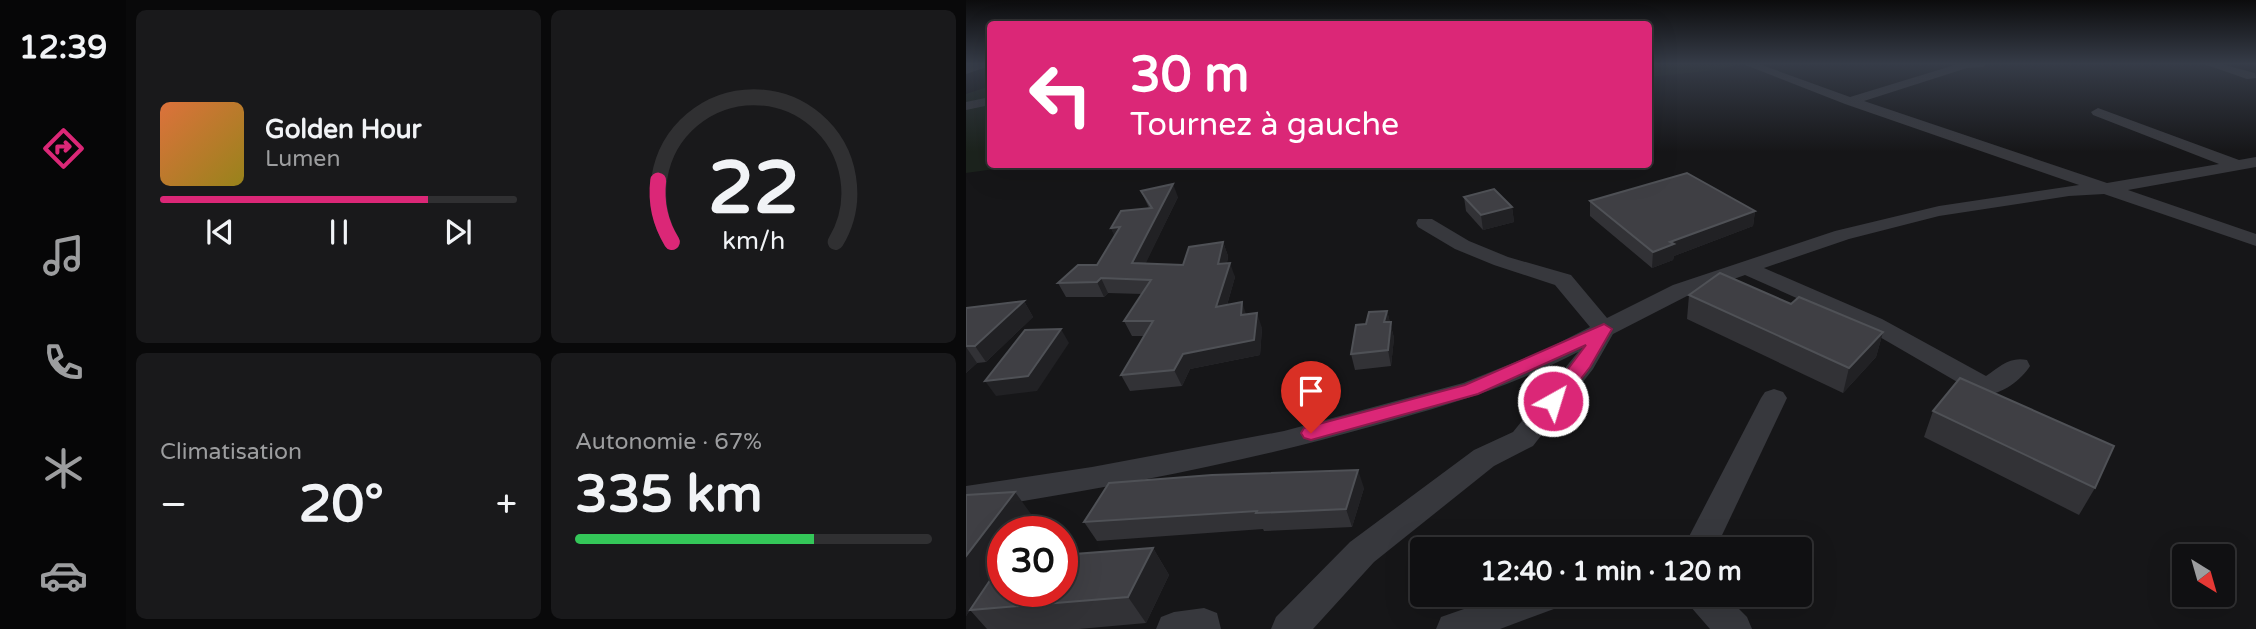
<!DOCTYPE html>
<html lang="fr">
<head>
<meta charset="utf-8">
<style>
	body { margin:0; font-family:"Varela Round",sans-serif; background:#19191b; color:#f1f3f6; height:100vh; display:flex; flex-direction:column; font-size:26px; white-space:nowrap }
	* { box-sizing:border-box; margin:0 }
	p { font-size:23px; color:#9c9d9f }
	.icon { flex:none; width:38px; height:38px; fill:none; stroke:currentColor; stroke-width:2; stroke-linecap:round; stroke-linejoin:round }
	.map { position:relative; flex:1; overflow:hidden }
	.details { display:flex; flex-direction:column; gap:10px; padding:10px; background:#09090a; width:840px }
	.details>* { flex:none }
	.hud { position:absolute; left:21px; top:21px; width:665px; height:147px; border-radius:7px; box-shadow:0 7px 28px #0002,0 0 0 2px #303032; background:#db2777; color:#fff; overflow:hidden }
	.needle { width:46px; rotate:143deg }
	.controls { position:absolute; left:1206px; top:544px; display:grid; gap:14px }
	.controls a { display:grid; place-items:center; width:63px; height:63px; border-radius:7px; background:#101012; box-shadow:0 7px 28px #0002,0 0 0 2px #303032; font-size:35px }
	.speed { position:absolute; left:21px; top:516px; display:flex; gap:14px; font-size:35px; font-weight:700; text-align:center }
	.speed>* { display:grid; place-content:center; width:91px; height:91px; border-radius:50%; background:#101012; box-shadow:0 7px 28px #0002,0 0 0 2px #303032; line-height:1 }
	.speed .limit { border:10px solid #d22; background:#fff; color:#111 }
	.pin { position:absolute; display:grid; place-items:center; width:60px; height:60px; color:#fff; margin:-72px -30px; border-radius:50% 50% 50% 0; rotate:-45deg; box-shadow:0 0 7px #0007 }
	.pin .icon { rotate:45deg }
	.me { position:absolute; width:77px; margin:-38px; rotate:39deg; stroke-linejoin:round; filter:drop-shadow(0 0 5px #0008) }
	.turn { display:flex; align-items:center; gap:24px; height:147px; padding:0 28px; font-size:32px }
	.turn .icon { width:91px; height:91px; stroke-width:2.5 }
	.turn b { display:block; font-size:49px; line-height:60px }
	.big { font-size:52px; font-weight:700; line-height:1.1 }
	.details .card { flex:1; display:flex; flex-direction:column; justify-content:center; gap:10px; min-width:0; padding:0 24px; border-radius:10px; background:#19191b }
	.details .dial { align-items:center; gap:0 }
	.dial svg { height:182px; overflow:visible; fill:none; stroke:#303032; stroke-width:7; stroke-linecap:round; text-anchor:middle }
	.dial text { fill:#f1f3f6; stroke:none }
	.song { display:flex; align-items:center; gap:21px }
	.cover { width:84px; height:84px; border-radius:10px; background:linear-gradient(135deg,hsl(20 70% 55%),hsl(50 70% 35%)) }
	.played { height:7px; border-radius:4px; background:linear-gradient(90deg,#db2777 75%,#303032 75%) }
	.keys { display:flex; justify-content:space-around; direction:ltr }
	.heat { display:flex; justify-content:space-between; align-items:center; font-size:38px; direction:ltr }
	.charge { height:10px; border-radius:5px; background:linear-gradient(90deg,#34c759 67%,#303032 0) }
	.details .tiles { flex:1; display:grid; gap:10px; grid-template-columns:repeat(2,1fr) }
	.trip { position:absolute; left:444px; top:537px; width:402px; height:70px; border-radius:7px; background:#101012; box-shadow:0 7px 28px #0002,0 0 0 2px #303032; font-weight:700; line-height:70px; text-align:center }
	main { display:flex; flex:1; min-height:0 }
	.tab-bar { display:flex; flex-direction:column; width:126px; justify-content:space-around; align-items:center; background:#060607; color:#9c9d9f }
	.tab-bar .icon { width:49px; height:49px }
	.tab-bar .current { color:#db2777 }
	.tab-bar b { font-size:32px; color:#f1f3f6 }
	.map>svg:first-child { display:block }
	.green { fill:#1c231d }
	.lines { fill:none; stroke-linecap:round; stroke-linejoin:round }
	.minor { fill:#37383d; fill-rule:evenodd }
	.tertiary { fill:#37383d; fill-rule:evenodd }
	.wall { fill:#323236 }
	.shaded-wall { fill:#212124 }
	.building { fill:#3f3f44; stroke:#4f5156; stroke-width:2 }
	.route { fill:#db2777; stroke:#8e194d; stroke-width:2 }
</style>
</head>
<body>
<main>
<nav class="tab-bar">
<b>12:39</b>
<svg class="icon current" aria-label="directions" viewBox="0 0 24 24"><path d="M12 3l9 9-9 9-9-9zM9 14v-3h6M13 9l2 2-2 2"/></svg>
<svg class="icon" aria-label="music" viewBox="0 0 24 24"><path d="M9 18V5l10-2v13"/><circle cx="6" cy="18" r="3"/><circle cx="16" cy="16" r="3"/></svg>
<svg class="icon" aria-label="phone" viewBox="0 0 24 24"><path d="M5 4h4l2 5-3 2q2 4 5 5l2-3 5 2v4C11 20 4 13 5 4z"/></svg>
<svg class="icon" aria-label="climate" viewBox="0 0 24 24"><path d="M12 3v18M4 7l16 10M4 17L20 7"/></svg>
<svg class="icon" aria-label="car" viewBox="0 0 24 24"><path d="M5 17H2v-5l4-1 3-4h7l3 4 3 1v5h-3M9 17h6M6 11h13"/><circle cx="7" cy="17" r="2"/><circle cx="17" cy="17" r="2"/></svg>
</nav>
<section class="details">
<div class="tiles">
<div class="card">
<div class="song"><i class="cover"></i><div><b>Golden Hour</b><p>Lumen</p></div></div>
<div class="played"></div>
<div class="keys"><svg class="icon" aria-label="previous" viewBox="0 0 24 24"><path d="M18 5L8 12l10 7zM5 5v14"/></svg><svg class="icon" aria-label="pause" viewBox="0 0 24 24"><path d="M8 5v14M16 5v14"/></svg><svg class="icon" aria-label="next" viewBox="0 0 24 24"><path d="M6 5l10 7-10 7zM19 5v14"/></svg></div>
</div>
<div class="card dial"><svg viewBox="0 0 100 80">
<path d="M14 69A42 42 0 1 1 86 69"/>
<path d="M14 69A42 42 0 0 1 8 42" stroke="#db2777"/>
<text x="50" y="56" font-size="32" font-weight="700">22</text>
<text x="50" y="72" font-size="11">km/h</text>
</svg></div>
<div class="card"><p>Climatisation</p>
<div class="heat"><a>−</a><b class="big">20°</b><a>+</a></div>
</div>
<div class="card"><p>Autonomie · 67%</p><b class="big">335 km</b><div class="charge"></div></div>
</div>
</section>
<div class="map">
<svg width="1290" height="629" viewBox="0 0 1290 629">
	<rect width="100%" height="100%" fill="#161618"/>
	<g class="green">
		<path d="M683 64H775L752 70 683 77Z"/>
		<path d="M24 86V164L58 165 0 173V94Z"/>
	</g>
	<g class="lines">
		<g class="minor">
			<path d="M777 64H793L884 97 992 64H1019L1017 67 1001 68 898 101 1141 183 1253 164 1127 115 1125 112 1132 108 1273 160 1290 157V167L1162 190 1290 234V246L1138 194 1103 196 973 216 883 239 798 268 916 319 1020 376C1033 367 1044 356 1061 360L1064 366C1055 381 1030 399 1012 394L900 329 779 275 723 295 647 334 627 369 567 446 528 466 408 562 347 629H305L310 617 384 542 508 450 547 432 612 352C545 387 479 406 407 426 273 464 137 489 0 510V486L126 467 318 431 497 383 579 350 624 327 589 285 528 265 489 249 452 227 450 223 452 219H466L503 241 542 257 605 275 641 318 707 285 869 231 973 206 1113 185 879 104Z"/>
			<path d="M1238 64H1255L1289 73 1290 78 1281 79Z"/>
			<path d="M24 97V105L0 110V102Z"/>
			<path d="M808 389 817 392 821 398 749 550H716L795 398 799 392Z"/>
			<path d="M538 595H601L596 606 534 629H470L475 617Z"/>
			<path d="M719 595H759L781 617 786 629H744L724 606Z"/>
			<path d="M238 608 251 613 255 629H190L195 617 208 612Z"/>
		</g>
		<path class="tertiary" d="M0 64H24V66L0 74Z"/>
	</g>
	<g class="wall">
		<path d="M175 191 212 197 179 264 217 265 257 242 262 256 261 263 269 277 261 305 280 314 296 328 294 355 224 369 216 386 164 391 155 375 178 336H166L158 321 176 294 142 293 138 297H100L92 283 131 265 149 236 145 228 183 208Z"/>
		<path d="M498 197 546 207 548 222 517 230 500 211Z"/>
		<path d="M624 201 789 211 787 226 708 256 707 260 686 268 624 216Z"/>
		<path d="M723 295 825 304 917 332 910 357 877 393 721 319Z"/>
		<path d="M58 301 67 317 20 362 11 363 0 373V308Z"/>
		<path d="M421 311 428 338 425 366 389 370 385 354 400 324Z"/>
		<path d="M967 411 1129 488 1113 515 958 437Z"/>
		<path d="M398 488 386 527 298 531 297 529 131 541 118 522Z"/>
		<path d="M0 495 68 518 37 532V592L187 548 203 575 180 623 113 629H21L4 610 0 616Z"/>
	</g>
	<g class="shaded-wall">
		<path d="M207 184 212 197 173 277 166 263Z"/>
		<path d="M546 207 548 222 517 230 515 215Z"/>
		<path d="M789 211 787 226 708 256 707 260 686 268 687 252 704 242Z"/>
		<path d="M154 227 151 242 145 228Z"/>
		<path d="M257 242 262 256 258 279 252 264Z"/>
		<path d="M264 263 269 277 256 322 250 307Z"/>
		<path d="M135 278 142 293 138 297 131 282Z"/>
		<path d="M58 301 67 317 20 362 9 346Z"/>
		<path d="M276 302 281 317 275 315Z"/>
		<path d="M421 311 428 338 425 366 422 350 418 322Z"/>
		<path d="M291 313 296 328 294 355 224 369 216 386 208 370 217 354Z"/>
		<path d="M95 329 103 343 71 391 30 396 19 381Z"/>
		<path d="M917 332 910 357 877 393 883 368Z"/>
		<path d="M0 347 11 363 0 373Z"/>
		<path d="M392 470 398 488 386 527 380 509Z"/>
		<path d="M49 492 68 518 59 532H37V563L0 616V556Z"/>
		<path d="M187 548 203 575 180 623 162 597Z"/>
	</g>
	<g class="building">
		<path d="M721 173 789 211 704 242 708 244 687 252 624 201Z"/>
		<path d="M207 184 166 263 217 265 223 247 257 242 252 264 264 263 250 307 276 302 275 315 291 313 288 340 217 354 208 370 155 375 187 321H158L185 280 135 278 131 282 92 283 112 265H131L154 227 145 228 155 211 186 208 175 191Z"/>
		<path d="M528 189 546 207 515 215 498 197Z"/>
		<path d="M754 273 825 304 833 297 917 332 883 368 723 295Z"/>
		<path d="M58 301 9 346H0V308Z"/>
		<path d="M421 311 418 322H425L422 350 385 354 390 325 400 324 403 312Z"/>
		<path d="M95 329 62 376 19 381 59 330Z"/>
		<path d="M994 378 1148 446 1129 488 967 411Z"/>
		<path d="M392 470 380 509 290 513 291 511 118 522 143 483 246 475Z"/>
		<path d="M49 492 0 556V495Z"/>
		<path d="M187 548 162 597 4 610 37 561V592H96V555Z"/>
	</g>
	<linearGradient id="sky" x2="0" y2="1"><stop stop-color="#0c0c0d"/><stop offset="0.42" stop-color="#363c48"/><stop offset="1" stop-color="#363c48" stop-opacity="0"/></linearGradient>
	<rect width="1290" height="152" fill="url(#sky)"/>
	<path class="route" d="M638 324 646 329 624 367 594 406H581L578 401 620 345 512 394 345 440 338 438 335 433 338 428 345 426 499 385Z"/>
</svg>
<div class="controls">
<a><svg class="needle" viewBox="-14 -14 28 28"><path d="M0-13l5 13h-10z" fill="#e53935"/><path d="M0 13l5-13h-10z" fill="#9c9d9f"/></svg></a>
</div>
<div class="speed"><div class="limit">30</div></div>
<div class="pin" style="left:345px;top:433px;background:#d93025"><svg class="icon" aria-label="arrive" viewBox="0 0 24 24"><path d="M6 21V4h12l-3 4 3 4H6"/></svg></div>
<svg class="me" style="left:587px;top:401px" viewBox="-20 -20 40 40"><circle r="17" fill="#db2777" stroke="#fff" stroke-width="3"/><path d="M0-11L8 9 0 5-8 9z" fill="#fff"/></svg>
<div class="trip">12:40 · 1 min · 120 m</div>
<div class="hud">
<div class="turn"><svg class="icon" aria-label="left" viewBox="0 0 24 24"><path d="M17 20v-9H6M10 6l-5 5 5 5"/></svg><div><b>30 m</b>Tournez à gauche</div></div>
</div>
</div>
</main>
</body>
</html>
